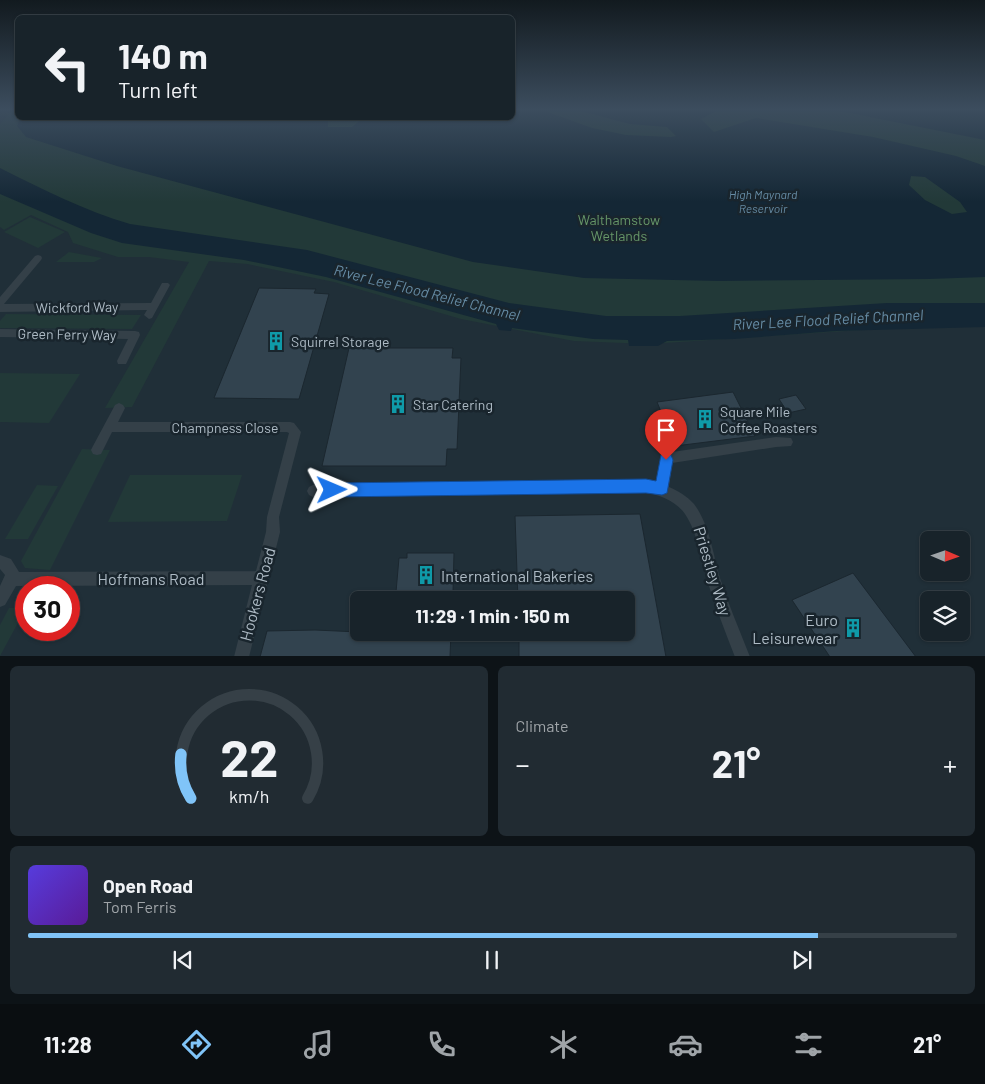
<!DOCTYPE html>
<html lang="en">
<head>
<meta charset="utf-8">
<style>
	body { margin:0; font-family:Barlow,sans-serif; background:#212b32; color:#f1f3f6; height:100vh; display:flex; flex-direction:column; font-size:19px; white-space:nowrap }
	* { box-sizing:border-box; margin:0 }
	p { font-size:16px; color:#9fa4a8 }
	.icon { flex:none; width:28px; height:28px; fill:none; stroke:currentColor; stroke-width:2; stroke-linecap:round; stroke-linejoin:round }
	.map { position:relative; height:656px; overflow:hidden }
	.details { display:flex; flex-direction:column; gap:10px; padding:10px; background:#0d1317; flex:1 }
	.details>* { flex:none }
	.top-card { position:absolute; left:15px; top:15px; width:500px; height:105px; border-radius:8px; box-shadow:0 1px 4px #0004,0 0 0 1px #364047; background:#18232a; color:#f1f3f6; overflow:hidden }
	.needle { width:32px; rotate:92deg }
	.buttons { position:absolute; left:920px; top:531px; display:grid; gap:10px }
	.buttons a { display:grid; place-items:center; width:50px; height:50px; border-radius:8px; background:#18232a; box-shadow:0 1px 4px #0004,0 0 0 1px #364047; font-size:25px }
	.speed { position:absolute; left:15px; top:576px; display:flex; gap:10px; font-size:25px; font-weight:700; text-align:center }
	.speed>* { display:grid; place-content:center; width:65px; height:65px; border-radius:50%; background:#18232a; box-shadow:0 1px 4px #0004,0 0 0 1px #364047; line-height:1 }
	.speed .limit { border:8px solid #d22; background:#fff; color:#111 }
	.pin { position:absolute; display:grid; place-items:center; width:42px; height:42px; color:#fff; margin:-51px -21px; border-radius:50% 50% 50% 0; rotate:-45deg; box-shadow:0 0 5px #0007 }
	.pin .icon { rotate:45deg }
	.me { position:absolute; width:55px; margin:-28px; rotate:89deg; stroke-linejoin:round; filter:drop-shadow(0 0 4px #0008) }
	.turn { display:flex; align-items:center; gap:18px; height:105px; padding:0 20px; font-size:22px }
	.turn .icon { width:65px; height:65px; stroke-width:2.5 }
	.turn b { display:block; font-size:35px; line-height:42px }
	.big { font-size:38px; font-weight:700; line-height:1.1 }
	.details .tile { flex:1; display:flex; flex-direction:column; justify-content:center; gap:8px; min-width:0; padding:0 18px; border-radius:8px; background:#212b32 }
	.details .dial { align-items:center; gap:0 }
	.dial svg { height:130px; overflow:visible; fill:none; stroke:#364047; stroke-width:7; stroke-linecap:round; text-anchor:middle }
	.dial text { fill:#f1f3f6; stroke:none }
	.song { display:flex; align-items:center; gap:15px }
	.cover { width:60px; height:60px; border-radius:8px; background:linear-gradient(135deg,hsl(250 70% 55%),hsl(270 70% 35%)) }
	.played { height:5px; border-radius:2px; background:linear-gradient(90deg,#80c4f8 85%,#364047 85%) }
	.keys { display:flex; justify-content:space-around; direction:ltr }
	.heat { display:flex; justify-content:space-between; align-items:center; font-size:28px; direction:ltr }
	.details .tiles { flex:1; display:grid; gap:10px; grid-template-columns:1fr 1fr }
	.tile:last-child { grid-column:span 2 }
	.trip { position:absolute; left:350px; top:591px; width:285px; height:50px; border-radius:8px; background:#18232a; box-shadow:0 1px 4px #0004,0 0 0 1px #364047; font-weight:700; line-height:50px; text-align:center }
	.tabs { display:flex; height:80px; justify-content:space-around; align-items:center; background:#0a0e11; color:#9fa4a8 }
	.tabs .icon { width:35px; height:35px }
	.tabs .on { color:#80c4f8 }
	.tabs b { font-size:22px; color:#f1f3f6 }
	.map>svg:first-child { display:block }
	.green { fill:#223938 }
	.water { fill:#142735; fill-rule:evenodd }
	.building { fill:#32434f; stroke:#1b272f }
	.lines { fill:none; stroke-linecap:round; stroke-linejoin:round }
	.minor { fill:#344048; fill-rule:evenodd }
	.route { fill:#1a73e8; stroke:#114b97 }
	.labels { text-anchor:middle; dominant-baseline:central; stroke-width:5; stroke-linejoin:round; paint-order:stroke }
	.far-water-label { font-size:12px; font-style:italic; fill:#668ca5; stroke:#19252d }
	.park-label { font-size:14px; fill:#669668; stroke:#19252d }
	.street-label { font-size:14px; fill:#aebbc5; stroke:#19252d }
	.poi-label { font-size:14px; fill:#aebbc5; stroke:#19252d; text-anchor:start }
	.water-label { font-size:15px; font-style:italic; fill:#668ca5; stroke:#19252d }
	.near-street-label { font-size:16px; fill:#aebbc5; stroke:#19252d }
	.near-poi-label { font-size:16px; fill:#aebbc5; stroke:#19252d; text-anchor:start }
</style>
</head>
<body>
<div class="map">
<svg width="985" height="657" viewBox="0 0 985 657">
	<rect width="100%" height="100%" fill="#202f38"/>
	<g class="green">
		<path d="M12 110H17L18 118H512L513 110H985V327H908L649 344 574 341 461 319 334 282 247 264 209 261 132 407 105 408 189 262 149 257H118L73 243 68 232 31 215 4 230 0 227V124Z"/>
		<path d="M30 217 65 232 38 248 4 232Z"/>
		<path d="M69 252 102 258 94 262H56Z"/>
		<path d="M6 314 141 315 132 329 0 328V321Z"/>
		<path d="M0 373 80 374 49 423 0 422Z"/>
		<path d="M82 449 110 450 50 570 25 568 21 561Z"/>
		<path d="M130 475H242L227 521 108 522Z"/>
		<path d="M37 485 58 486 28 539H5Z"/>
		<path d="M9 608H26L0 656V625Z"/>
	</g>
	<g class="water">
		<path d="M513 110H542L592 128 626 135 671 137 676 136 667 127 630 124 577 110H718L701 119 714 132 756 118 873 137 956 156 985 166V277L929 279 719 281 584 278 473 262 117 166 26 137 17 126 20 118H315L328 120V127H352L363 118H512ZM911 176 925 177 960 202 967 212 952 214 925 200 909 185Z"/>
		<path d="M835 110H985V140Z"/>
		<path d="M0 168C42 189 85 211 130 224L307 250 509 303 606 316H680L887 303H985V327L836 331 734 339 667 341 658 346H629L628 340 593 339 512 328 511 331 499 330 496 324 326 277 244 260 122 243 91 233 0 194Z"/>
	</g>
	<g class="building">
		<path d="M259 288 316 289 314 293 329 294 299 399 214 398Z"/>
		<path d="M349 348H453L452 358H461L457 449H447L446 466H322Z"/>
		<path d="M733 392 755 436 675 446 657 402Z"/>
		<path d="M796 395 806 409 788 413 779 399Z"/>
		<path d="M640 514 666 657H519V632H626V600H518L515 516Z"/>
		<path d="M407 553H454L453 592H396L399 558H407Z"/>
		<path d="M853 573 916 657H830L792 600Z"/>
		<path d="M315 630 359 632H451L450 657H260L267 631Z"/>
	</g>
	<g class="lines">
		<g class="minor">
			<path d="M38 255 41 256 42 258 41 260 4 304 151 303 162 283H168L170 285 152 318 149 319 144 315 147 310 0 312V297L35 256Z"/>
			<path d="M0 329 135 331 139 332 140 335 126 364H118L117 361 128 339 0 337Z"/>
			<path d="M119 403 123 405 125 408 118 422H290L294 423 301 432 279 517 280 532 249 657H234L252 585 16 586 5 605 0 607V586L5 575 0 569V555L11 559 19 572 256 571 266 532 267 517 289 433 287 432H112L101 454 97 455 93 454 91 450 93 446 115 405Z"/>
			<path d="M776 437 791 438 793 442 791 446 776 447 672 463 669 487C678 491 687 496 694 504 710 525 713 556 721 581 729 606 740 631 750 657H735C725 631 715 606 707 580 700 559 698 533 685 514 676 501 661 496 646 492L313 497 309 495 307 491 309 487 313 485 646 480 657 483 662 456 672 452Z"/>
		</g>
	</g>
	<linearGradient id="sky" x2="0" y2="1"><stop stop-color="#121a1f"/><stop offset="0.54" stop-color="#3c4d5e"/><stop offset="1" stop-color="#3c4d5e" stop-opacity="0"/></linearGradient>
	<rect width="985" height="202" fill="url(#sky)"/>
	<path class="route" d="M666 453 671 455 673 460 667 493 662 495 646 493 332 497 327 495 325 490 327 485 332 483 646 479 656 481 661 455Z"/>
	<defs>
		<g id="building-bare" transform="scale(1.5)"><path d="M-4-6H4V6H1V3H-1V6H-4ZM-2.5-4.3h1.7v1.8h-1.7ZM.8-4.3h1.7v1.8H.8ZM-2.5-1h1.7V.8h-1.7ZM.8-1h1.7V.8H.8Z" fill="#0f9aa8" stroke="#19252d" stroke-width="2.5" paint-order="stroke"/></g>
	</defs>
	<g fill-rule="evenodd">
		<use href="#building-bare" x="276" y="341"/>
		<use href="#building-bare" x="398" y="404"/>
		<use href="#building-bare" x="705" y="419"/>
		<use href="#building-bare" x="426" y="575"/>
		<use href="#building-bare" x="853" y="628"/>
	</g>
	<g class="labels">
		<g class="far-water-label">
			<text x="763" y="194">High Maynard<tspan x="763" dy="14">Reservoir</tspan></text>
		</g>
		<g class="park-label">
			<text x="619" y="219">Walthamstow<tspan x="619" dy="16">Wetlands</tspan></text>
		</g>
		<g class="street-label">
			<text transform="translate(77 307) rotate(-1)">Wickford Way</text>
			<text transform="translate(67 334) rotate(1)">Green Ferry Way</text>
			<text x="225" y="427">Champness Close</text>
		</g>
		<g class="poi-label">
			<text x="291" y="341">Squirrel Storage</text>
			<text x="413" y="404">Star Catering</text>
			<text x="720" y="411">Square Mile<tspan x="720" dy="16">Coffee Roasters</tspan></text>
		</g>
		<g class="water-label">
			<text transform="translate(427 292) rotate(14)">River Lee Flood Relief Channel</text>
			<text transform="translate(828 319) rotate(-3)">River Lee Flood Relief Channel</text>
		</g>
		<g class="near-street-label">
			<text transform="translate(713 571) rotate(73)">Priestley Way</text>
			<text x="151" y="578">Hoffmans Road</text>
			<text transform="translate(257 594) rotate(-75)">Hookers Road</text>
		</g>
		<g class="near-poi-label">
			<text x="441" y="575">International Bakeries</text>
			<text x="838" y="619" text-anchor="end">Euro<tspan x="838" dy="18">Leisurewear</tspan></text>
		</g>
	</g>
</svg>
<div class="buttons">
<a><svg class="needle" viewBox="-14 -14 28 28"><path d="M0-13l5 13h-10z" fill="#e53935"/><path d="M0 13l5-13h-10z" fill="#9fa4a8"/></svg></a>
<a><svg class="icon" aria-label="layers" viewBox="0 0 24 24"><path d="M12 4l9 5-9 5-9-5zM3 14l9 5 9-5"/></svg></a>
</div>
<div class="speed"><div class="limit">30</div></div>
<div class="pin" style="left:666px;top:460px;background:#d93025"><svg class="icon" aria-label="arrive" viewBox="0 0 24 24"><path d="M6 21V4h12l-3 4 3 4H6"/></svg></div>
<svg class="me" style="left:332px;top:490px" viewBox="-20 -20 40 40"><path d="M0-17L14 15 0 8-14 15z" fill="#1a73e8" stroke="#fff" stroke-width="4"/></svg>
<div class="trip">11:29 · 1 min · 150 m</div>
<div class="top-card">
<div class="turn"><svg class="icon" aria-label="left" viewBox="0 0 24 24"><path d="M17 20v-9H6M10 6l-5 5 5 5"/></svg><div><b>140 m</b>Turn left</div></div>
</div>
</div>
<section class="details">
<div class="tiles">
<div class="tile dial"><svg viewBox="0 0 100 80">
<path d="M14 69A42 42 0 1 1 86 69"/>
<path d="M14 69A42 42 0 0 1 8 42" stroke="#80c4f8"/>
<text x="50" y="56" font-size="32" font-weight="700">22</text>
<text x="50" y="72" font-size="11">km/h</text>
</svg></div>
<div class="tile"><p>Climate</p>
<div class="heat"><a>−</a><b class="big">21°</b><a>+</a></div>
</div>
<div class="tile">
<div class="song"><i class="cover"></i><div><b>Open Road</b><p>Tom Ferris</p></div></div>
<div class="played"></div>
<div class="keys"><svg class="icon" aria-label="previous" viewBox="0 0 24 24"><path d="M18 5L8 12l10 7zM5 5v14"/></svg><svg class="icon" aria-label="pause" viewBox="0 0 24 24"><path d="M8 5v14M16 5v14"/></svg><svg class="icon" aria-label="next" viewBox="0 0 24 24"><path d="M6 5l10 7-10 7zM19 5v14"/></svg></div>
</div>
</div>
</section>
<nav class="tabs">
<b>11:28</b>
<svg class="icon on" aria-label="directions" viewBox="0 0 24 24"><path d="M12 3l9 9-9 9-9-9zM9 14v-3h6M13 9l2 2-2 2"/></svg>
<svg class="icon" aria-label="music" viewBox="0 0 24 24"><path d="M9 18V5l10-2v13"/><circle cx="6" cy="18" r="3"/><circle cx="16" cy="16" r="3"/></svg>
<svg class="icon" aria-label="phone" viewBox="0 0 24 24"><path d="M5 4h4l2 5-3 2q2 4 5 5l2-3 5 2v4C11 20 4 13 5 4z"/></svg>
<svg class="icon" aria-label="climate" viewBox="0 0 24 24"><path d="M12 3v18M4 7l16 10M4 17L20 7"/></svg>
<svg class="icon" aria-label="car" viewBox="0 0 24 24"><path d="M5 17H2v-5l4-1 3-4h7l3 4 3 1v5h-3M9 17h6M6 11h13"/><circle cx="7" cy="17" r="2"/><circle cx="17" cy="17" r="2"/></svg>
<svg class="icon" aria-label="filters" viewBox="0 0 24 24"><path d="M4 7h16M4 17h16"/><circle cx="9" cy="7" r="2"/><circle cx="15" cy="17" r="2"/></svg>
<b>21°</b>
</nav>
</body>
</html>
